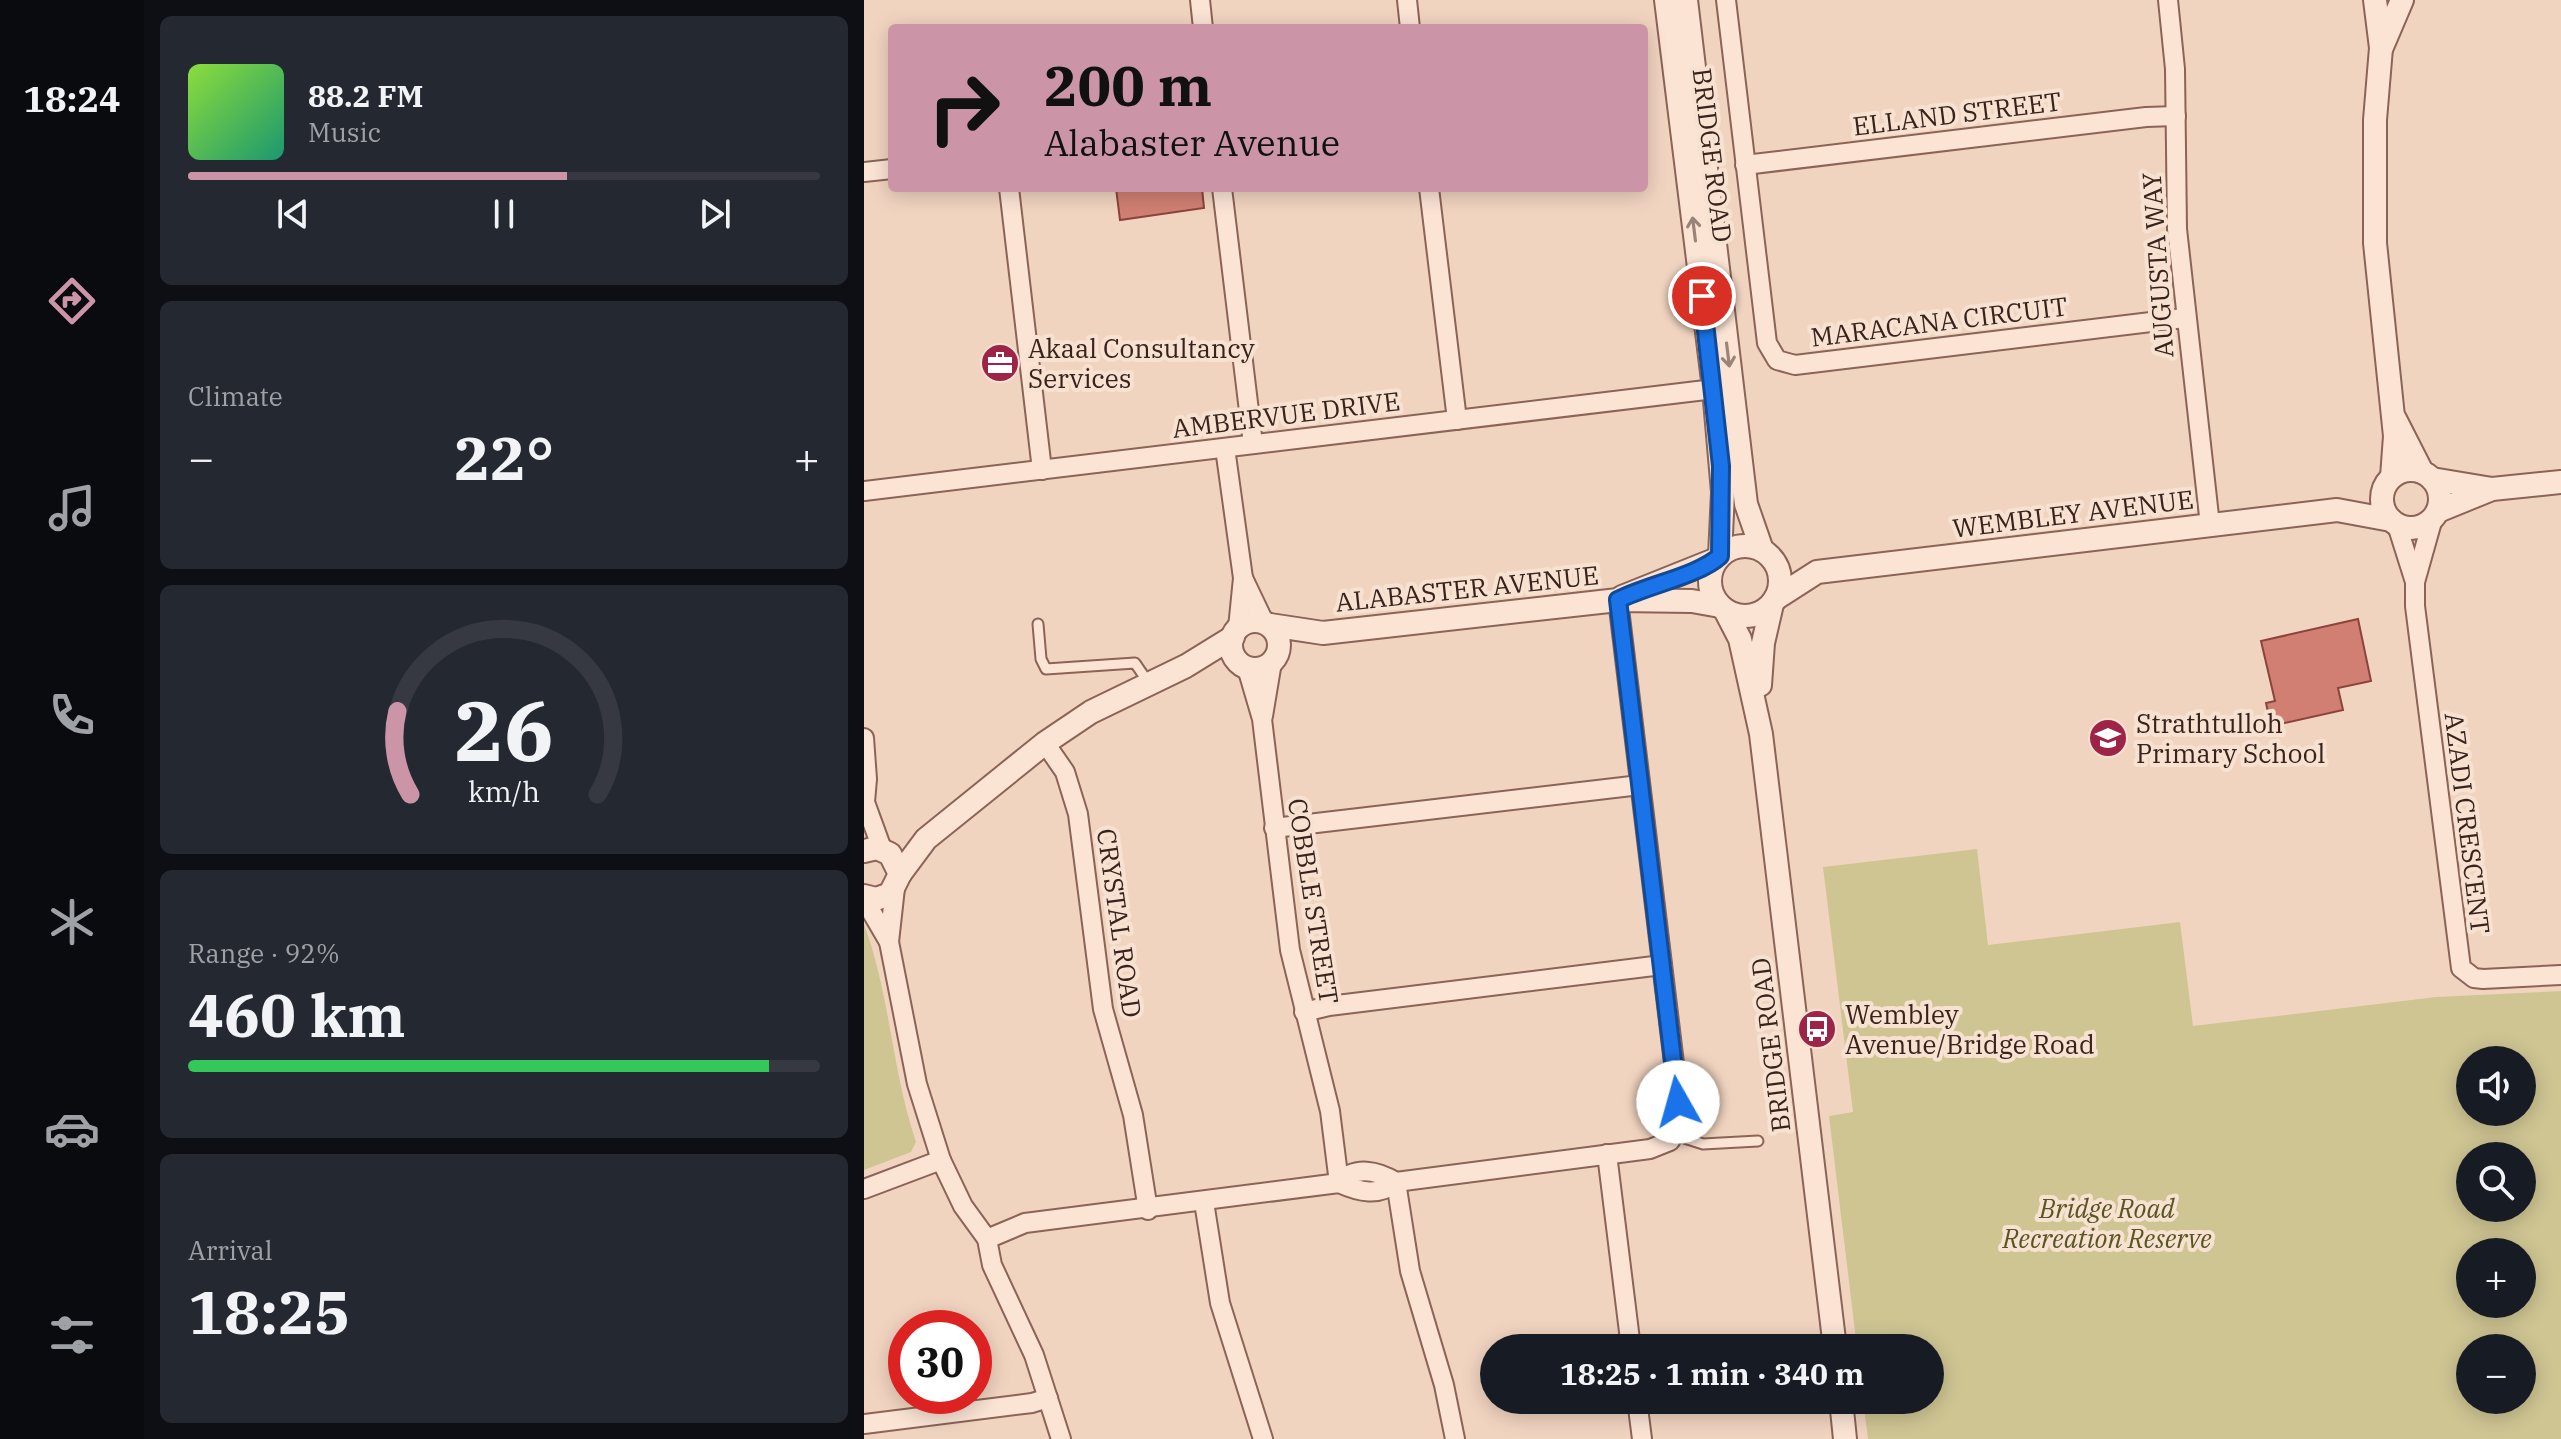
<!DOCTYPE html>
<html lang="en">
<head>
<meta charset="utf-8">
<style>
	body { margin:0; font-family:"IBM Plex Serif",serif; background:#242831; color:#f1f3f6; height:100vh; display:flex; flex-direction:column; font-size:30px; white-space:nowrap }
	* { box-sizing:border-box; margin:0 }
	p { font-size:26px; color:#9ea1a6 }
	.icon { flex:none; width:44px; height:44px; fill:none; stroke:currentColor; stroke-width:2; stroke-linecap:round; stroke-linejoin:round }
	.map { position:relative; flex:1; overflow:hidden }
	.drawer { display:flex; flex-direction:column; gap:16px; padding:16px; background:#0d0f14; width:720px }
	.drawer>* { flex:none }
	.guide { position:absolute; left:24px; top:24px; width:760px; height:168px; border-radius:8px; box-shadow:0 4px 20px #0003; background:#cb95a7; color:#111; overflow:hidden }
	.buttons { position:absolute; left:1592px; top:1046px; display:grid; gap:16px }
	.buttons a { display:grid; place-items:center; width:80px; height:80px; border-radius:50%; background:#171b24; box-shadow:0 4px 20px #0003; font-size:40px }
	.speed { position:absolute; left:24px; top:1310px; display:flex; gap:16px; font-size:40px; font-weight:700; text-align:center }
	.speed>* { display:grid; place-content:center; width:104px; height:104px; border-radius:50%; background:#171b24; box-shadow:0 4px 20px #0003; line-height:1 }
	.speed .limit { border:12px solid #d22; background:#fff; color:#111 }
	.pin { position:absolute; display:grid; place-items:center; width:68px; height:68px; color:#fff; margin:-34px; border:4px solid #fff; border-radius:50%; box-shadow:0 2px 8px #0007 }
	.me { position:absolute; width:88px; margin:-44px; rotate:353deg; stroke-linejoin:round; filter:drop-shadow(0 0 6px #0008) }
	.turn { display:flex; align-items:center; gap:28px; height:168px; padding:0 24px; font-size:36px }
	.turn .icon { width:104px; height:104px; stroke-width:2.5 }
	.turn b { display:block; font-size:56px; line-height:68px }
	.big { font-size:60px; font-weight:800; line-height:1.1 }
	.drawer .card { flex:1; display:flex; flex-direction:column; justify-content:center; gap:12px; min-width:0; padding:0 28px; border-radius:12px; background:#242831 }
	.drawer .dial { align-items:center; gap:0 }
	.dial svg { height:208px; overflow:visible; fill:none; stroke:#363941; stroke-width:7; stroke-linecap:round; text-anchor:middle }
	.dial text { fill:#f1f3f6; stroke:none }
	.song { display:flex; align-items:center; gap:24px }
	.cover { width:96px; height:96px; border-radius:12px; background:linear-gradient(135deg,hsl(90 70% 55%),hsl(160 70% 35%)) }
	.played { height:8px; border-radius:4px; background:linear-gradient(90deg,#cb95a7 60%,#363941 60%) }
	.keys { display:flex; justify-content:space-around; direction:ltr }
	.heat { display:flex; justify-content:space-between; align-items:center; font-size:44px; direction:ltr }
	.charge { height:12px; border-radius:6px; background:linear-gradient(90deg,#34c759 92%,#363941 0) }
	.trip { position:absolute; left:616px; top:1334px; width:464px; height:80px; border-radius:40px; background:#171b24; box-shadow:0 4px 20px #0003; font-weight:800; line-height:80px; text-align:center }
	main { display:flex; flex:1; min-height:0 }
	.tab-bar { display:flex; flex-direction:column; width:144px; justify-content:space-around; align-items:center; background:#090b0e; color:#9ea1a6 }
	.tab-bar .icon { width:56px; height:56px }
	.tab-bar .active { color:#cb95a7 }
	.tab-bar b { font-size:36px; color:#f1f3f6 }
	.map>svg:first-child { display:block }
	.green { fill:#cfc593; fill-rule:evenodd }
	.building { fill:#d17f73; stroke:#8b443b; stroke-width:2 }
	.lines { fill:none; stroke-linecap:round; stroke-linejoin:round }
	.service-casing { stroke:#8b6357; stroke-width:13 }
	.minor-casing { stroke:#8b6357; stroke-width:22 }
	.tertiary-casing { stroke:#8b6357; stroke-width:26 }
	.service { stroke:#fbe4d4; stroke-width:9 }
	.minor { stroke:#fbe4d4; stroke-width:18 }
	.tertiary { stroke:#fbe4d4; stroke-width:22 }
	.oneway { stroke:#9a8378 }
	.route-casing { stroke:#114b97; stroke-width:20 }
	.route { stroke:#1a73e8; stroke-width:14 }
	.labels { text-anchor:middle; dominant-baseline:central; stroke-width:8; stroke-linejoin:round; paint-order:stroke }
	.street-label { font-size:26px; fill:#39221c; stroke:#f7e1d0 }
	.poi-label { font-size:26px; fill:#39221c; stroke:#f7e1d0; text-anchor:start }
	.park-label { font-size:26px; font-style:italic; fill:#575521; stroke:#f7e1d0 }
</style>
</head>
<body>
<main>
<nav class="tab-bar">
<b>18:24</b>
<svg class="icon active" aria-label="directions" viewBox="0 0 24 24"><path d="M12 3l9 9-9 9-9-9zM9 14v-3h6M13 9l2 2-2 2"/></svg>
<svg class="icon" aria-label="music" viewBox="0 0 24 24"><path d="M9 18V5l10-2v13"/><circle cx="6" cy="18" r="3"/><circle cx="16" cy="16" r="3"/></svg>
<svg class="icon" aria-label="phone" viewBox="0 0 24 24"><path d="M5 4h4l2 5-3 2q2 4 5 5l2-3 5 2v4C11 20 4 13 5 4z"/></svg>
<svg class="icon" aria-label="climate" viewBox="0 0 24 24"><path d="M12 3v18M4 7l16 10M4 17L20 7"/></svg>
<svg class="icon" aria-label="car" viewBox="0 0 24 24"><path d="M5 17H2v-5l4-1 3-4h7l3 4 3 1v5h-3M9 17h6M6 11h13"/><circle cx="7" cy="17" r="2"/><circle cx="17" cy="17" r="2"/></svg>
<svg class="icon" aria-label="filters" viewBox="0 0 24 24"><path d="M4 7h16M4 17h16"/><circle cx="9" cy="7" r="2"/><circle cx="15" cy="17" r="2"/></svg>
</nav>
<section class="drawer">
<div class="card">
<div class="song"><i class="cover"></i><div><b>88.2 FM</b><p>Music</p></div></div>
<div class="played"></div>
<div class="keys"><svg class="icon" aria-label="previous" viewBox="0 0 24 24"><path d="M18 5L8 12l10 7zM5 5v14"/></svg><svg class="icon" aria-label="pause" viewBox="0 0 24 24"><path d="M8 5v14M16 5v14"/></svg><svg class="icon" aria-label="next" viewBox="0 0 24 24"><path d="M6 5l10 7-10 7zM19 5v14"/></svg></div>
</div>
<div class="card"><p>Climate</p>
<div class="heat"><a>−</a><b class="big">22°</b><a>+</a></div>
</div>
<div class="card dial"><svg viewBox="0 0 100 80">
<path d="M14 69A42 42 0 1 1 86 69"/>
<path d="M14 69A42 42 0 0 1 9 37" stroke="#cb95a7"/>
<text x="50" y="56" font-size="32" font-weight="700">26</text>
<text x="50" y="72" font-size="11">km/h</text>
</svg></div>
<div class="card"><p>Range · 92%</p><b class="big">460 km</b><div class="charge"></div></div>
<div class="card"><p>Arrival</p><b class="big">18:25</b></div>
</section>
<div class="map">
<svg width="1697" height="1439" viewBox="0 0 1697 1439">
	<rect width="100%" height="100%" fill="#f1d4c0"/>
	<g class="green">
		<path d="M1113 849 1124 945 1316 922 1329 1026 1572 997 1697 991V1439H1004L999 1400H1066V1348H993L965 1116 989 1112 959 867ZM1606 1060H1658V1112H1606ZM1606 1156H1658V1208H1606ZM1606 1252H1658V1304H1606ZM1606 1348H1658V1400H1606Z"/>
		<path d="M0 924C26 994 28 1071 52 1142L47 1152 0 1170Z"/>
	</g>
	<g class="building">
		<path d="M252 188H338L340 208 256 220Z"/>
		<path d="M1494 619 1507 681 1474 688 1479 710 1407 726 1402 703 1411 701 1397 641Z"/>
	</g>
	<g class="lines">
		<g class="service-casing">
			<g id="service">
				<path d="M174 624 177 659 182 669 271 663 284 682"/>
				<path d="M811 1135 839 1144 894 1141"/>
			</g>
		</g>
		<g class="minor-casing">
			<g id="minor">
				<path d="M336 0 339 28"/>
				<path d="M543 0 546 28"/>
				<path d="M862 0 903 343 913 360 931 365 1320 318"/>
				<path d="M1304 0 1311 69 1313 229 1346 525"/>
				<path d="M881 165 1282 117 1312 116"/>
				<path d="M0 172 28 169"/>
				<path d="M145 188 178 470"/>
				<path d="M358 188 389 444"/>
				<path d="M565 188 593 420"/>
				<path d="M361 448 379 578 374 628"/>
				<path d="M0 491 850 389"/>
				<path d="M1569 518 1551 582V606L1597 968 1610 978 1619 979 1697 975"/>
				<path d="M1533 525 1551 582"/>
				<path d="M379 578 400 622"/>
				<path d="M383 668 398 719 426 950 466 1111 475 1183"/>
				<path d="M399 716 408 662"/>
				<path d="M0 738 3 779 0 813"/>
				<path d="M181 743 201 772 214 814 239 1009 269 1115 284 1210"/>
				<path d="M2 805 18 849"/>
				<path d="M410 828 776 785"/>
				<path d="M0 899 25 942 53 1084 77 1160 99 1206 123 1239 128 1265 170 1355 197 1439"/>
				<path d="M25 942 31 888"/>
				<path d="M440 1012 465 1006 798 965"/>
				<path d="M743 1154 767 1348"/>
				<path d="M532 1182 546 1271 580 1385 591 1439"/>
				<path d="M475 1183C491 1165 514 1171 532 1182"/>
				<path d="M0 1189 77 1160"/>
				<path d="M340 1202 356 1303 399 1439"/>
				<path d="M123 1239 161 1223 475 1183C495 1192 515 1197 532 1182L786 1149 806 1141 817 1121 754 600"/>
				<path d="M773 1400 778 1439"/>
				<path d="M0 1424 168 1403 184 1398"/>
			</g>
		</g>
		<g class="tertiary-casing">
			<g id="tertiary">
				<path d="M802 0 850 389 859 492 856 556"/>
				<path d="M822 0 882 504 898 550"/>
				<path d="M1511 0 1517 48 1511 120V243L1531 436 1528 477"/>
				<path d="M1518 47 1538 0"/>
				<path d="M1531 419 1558 472"/>
				<circle cx="1547" cy="499" r="29"/>
				<path d="M1568 479 1628 489"/>
				<path d="M1574 511 1628 489 1697 482"/>
				<circle cx="881" cy="581" r="35"/>
				<path d="M758 597 853 559"/>
				<path d="M911 599 953 572 1473 510 1527 520"/>
				<path d="M861 610 876 639 897 734 971 1348"/>
				<circle cx="391" cy="645" r="24"/>
				<path d="M406 625 459 633 754 600 828 601 856 606"/>
				<path d="M896 685 899 643 908 604"/>
				<path d="M0 851 13 848 26 854 36 874 26 894 12 899 0 896"/>
				<path d="M36 874 62 839 181 743 227 712 322 666 369 637"/>
				<path d="M977 1400 981 1439"/>
			</g>
		</g>
		<use href="#service" class="service"/>
		<use href="#minor" class="minor"/>
		<use href="#tertiary" class="tertiary"/>
	</g>
	<defs><path id="oneway-shaft" d="M-6 0H5M1.5-3L5.5 0L1.5 3" fill="none" stroke-width="1.6" stroke-linecap="round" stroke-linejoin="round" transform="scale(2)"/></defs>
	<g class="oneway">
		<use href="#oneway-shaft" transform="translate(830 229) rotate(-97)"/>
		<use href="#oneway-shaft" transform="translate(864 355) rotate(83)"/>
	</g>
	<g class="lines">
		<g class="route-casing">
			<path id="route" d="M814 1102 754 600C783 585 834 576 856 556L857 466 838 296"/>
		</g>
		<use href="#route" class="route"/>
	</g>
	<defs>
		<g id="office-disc" transform="scale(2)"><circle r="9.5" fill="#9d2347" stroke="#f7e1d0"/><path d="M-6-3h4V-5.5h4V-3h4V5H-6ZM-1-4.5V-3h2v-1.5ZM-6 0V1H6V0Z" fill="#fff"/></g>
		<g id="school-disc" transform="scale(2)"><circle r="9.5" fill="#9d2347" stroke="#f7e1d0"/><path d="M0-5L7-2L0 1L-7-2ZM-4 1L0 2.5L4 1V4Q0 6-4 4Z" fill="#fff"/></g>
		<g id="bus-disc" transform="scale(2)"><circle r="9.5" fill="#9d2347" stroke="#f7e1d0"/><path d="M-5-6H5V4H4V6H2V4H-2V6H-4V4H-5ZM-3.5-4V0h7V-4ZM-3.5 1.2v1.5H-2V1.2ZM2 1.2v1.5H3.5V1.2Z" fill="#fff"/></g>
	</defs>
	<g fill-rule="evenodd">
		<use href="#office-disc" x="136" y="363"/>
		<use href="#school-disc" x="1244" y="738"/>
		<use href="#bus-disc" x="953" y="1029"/>
	</g>
	<g class="labels">
		<g class="street-label">
			<text transform="translate(1093 113) rotate(-7)">ELLAND STREET</text>
			<text transform="translate(849 155) rotate(83)">BRIDGE ROAD</text>
			<text transform="translate(1293 265) rotate(-94)">AUGUSTA WAY</text>
			<text transform="translate(1075 321) rotate(-7)">MARACANA CIRCUIT</text>
			<text transform="translate(422 414) rotate(-7)">AMBERVUE DRIVE</text>
			<text transform="translate(1209 513) rotate(-7)">WEMBLEY AVENUE</text>
			<text transform="translate(603 588) rotate(-6)">ALABASTER AVENUE</text>
			<text transform="translate(1604 823) rotate(83)">AZADI CRESCENT</text>
			<text transform="translate(450 901) rotate(81)">COBBLE STREET</text>
			<text transform="translate(256 923) rotate(82)">CRYSTAL ROAD</text>
			<text transform="translate(906 1045) rotate(-97)">BRIDGE ROAD</text>
		</g>
		<g class="poi-label">
			<text x="164" y="348">Akaal Consultancy<tspan x="164" dy="30">Services</tspan></text>
			<text x="1272" y="723">Strathtulloh<tspan x="1272" dy="30">Primary School</tspan></text>
			<text x="981" y="1014">Wembley<tspan x="981" dy="30">Avenue/Bridge Road</tspan></text>
		</g>
		<g class="park-label">
			<text x="1243" y="1208">Bridge Road<tspan x="1243" dy="30">Recreation Reserve</tspan></text>
		</g>
	</g>
</svg>
<div class="buttons">
<a><svg class="icon" aria-label="sound" viewBox="0 0 24 24"><path d="M4 9h4l5-4v14l-5-4H4zM17 9q2 3 0 6"/></svg></a>
<a><svg class="icon" aria-label="search" viewBox="0 0 24 24"><circle cx="10" cy="10" r="6"/><path d="M15 15l6 6"/></svg></a>
<a>+</a>
<a>−</a>
</div>
<div class="speed"><div class="limit">30</div></div>
<div class="pin" style="left:838px;top:296px;background:#d93025"><svg class="icon" aria-label="arrive" viewBox="0 0 24 24"><path d="M6 21V4h12l-3 4 3 4H6"/></svg></div>
<svg class="me" style="left:814px;top:1102px" viewBox="-20 -20 40 40"><circle r="19" fill="#fff"/><path d="M0-13L10 11 0 6-10 11z" fill="#1a73e8"/></svg>
<div class="trip">18:25 · 1 min · 340 m</div>
<div class="guide">
<div class="turn"><svg class="icon" aria-label="right" viewBox="0 0 24 24"><path d="M7 20v-9h11M14 6l5 5-5 5"/></svg><div><b>200 m</b>Alabaster Avenue</div></div>
</div>
</div>
</main>
</body>
</html>
